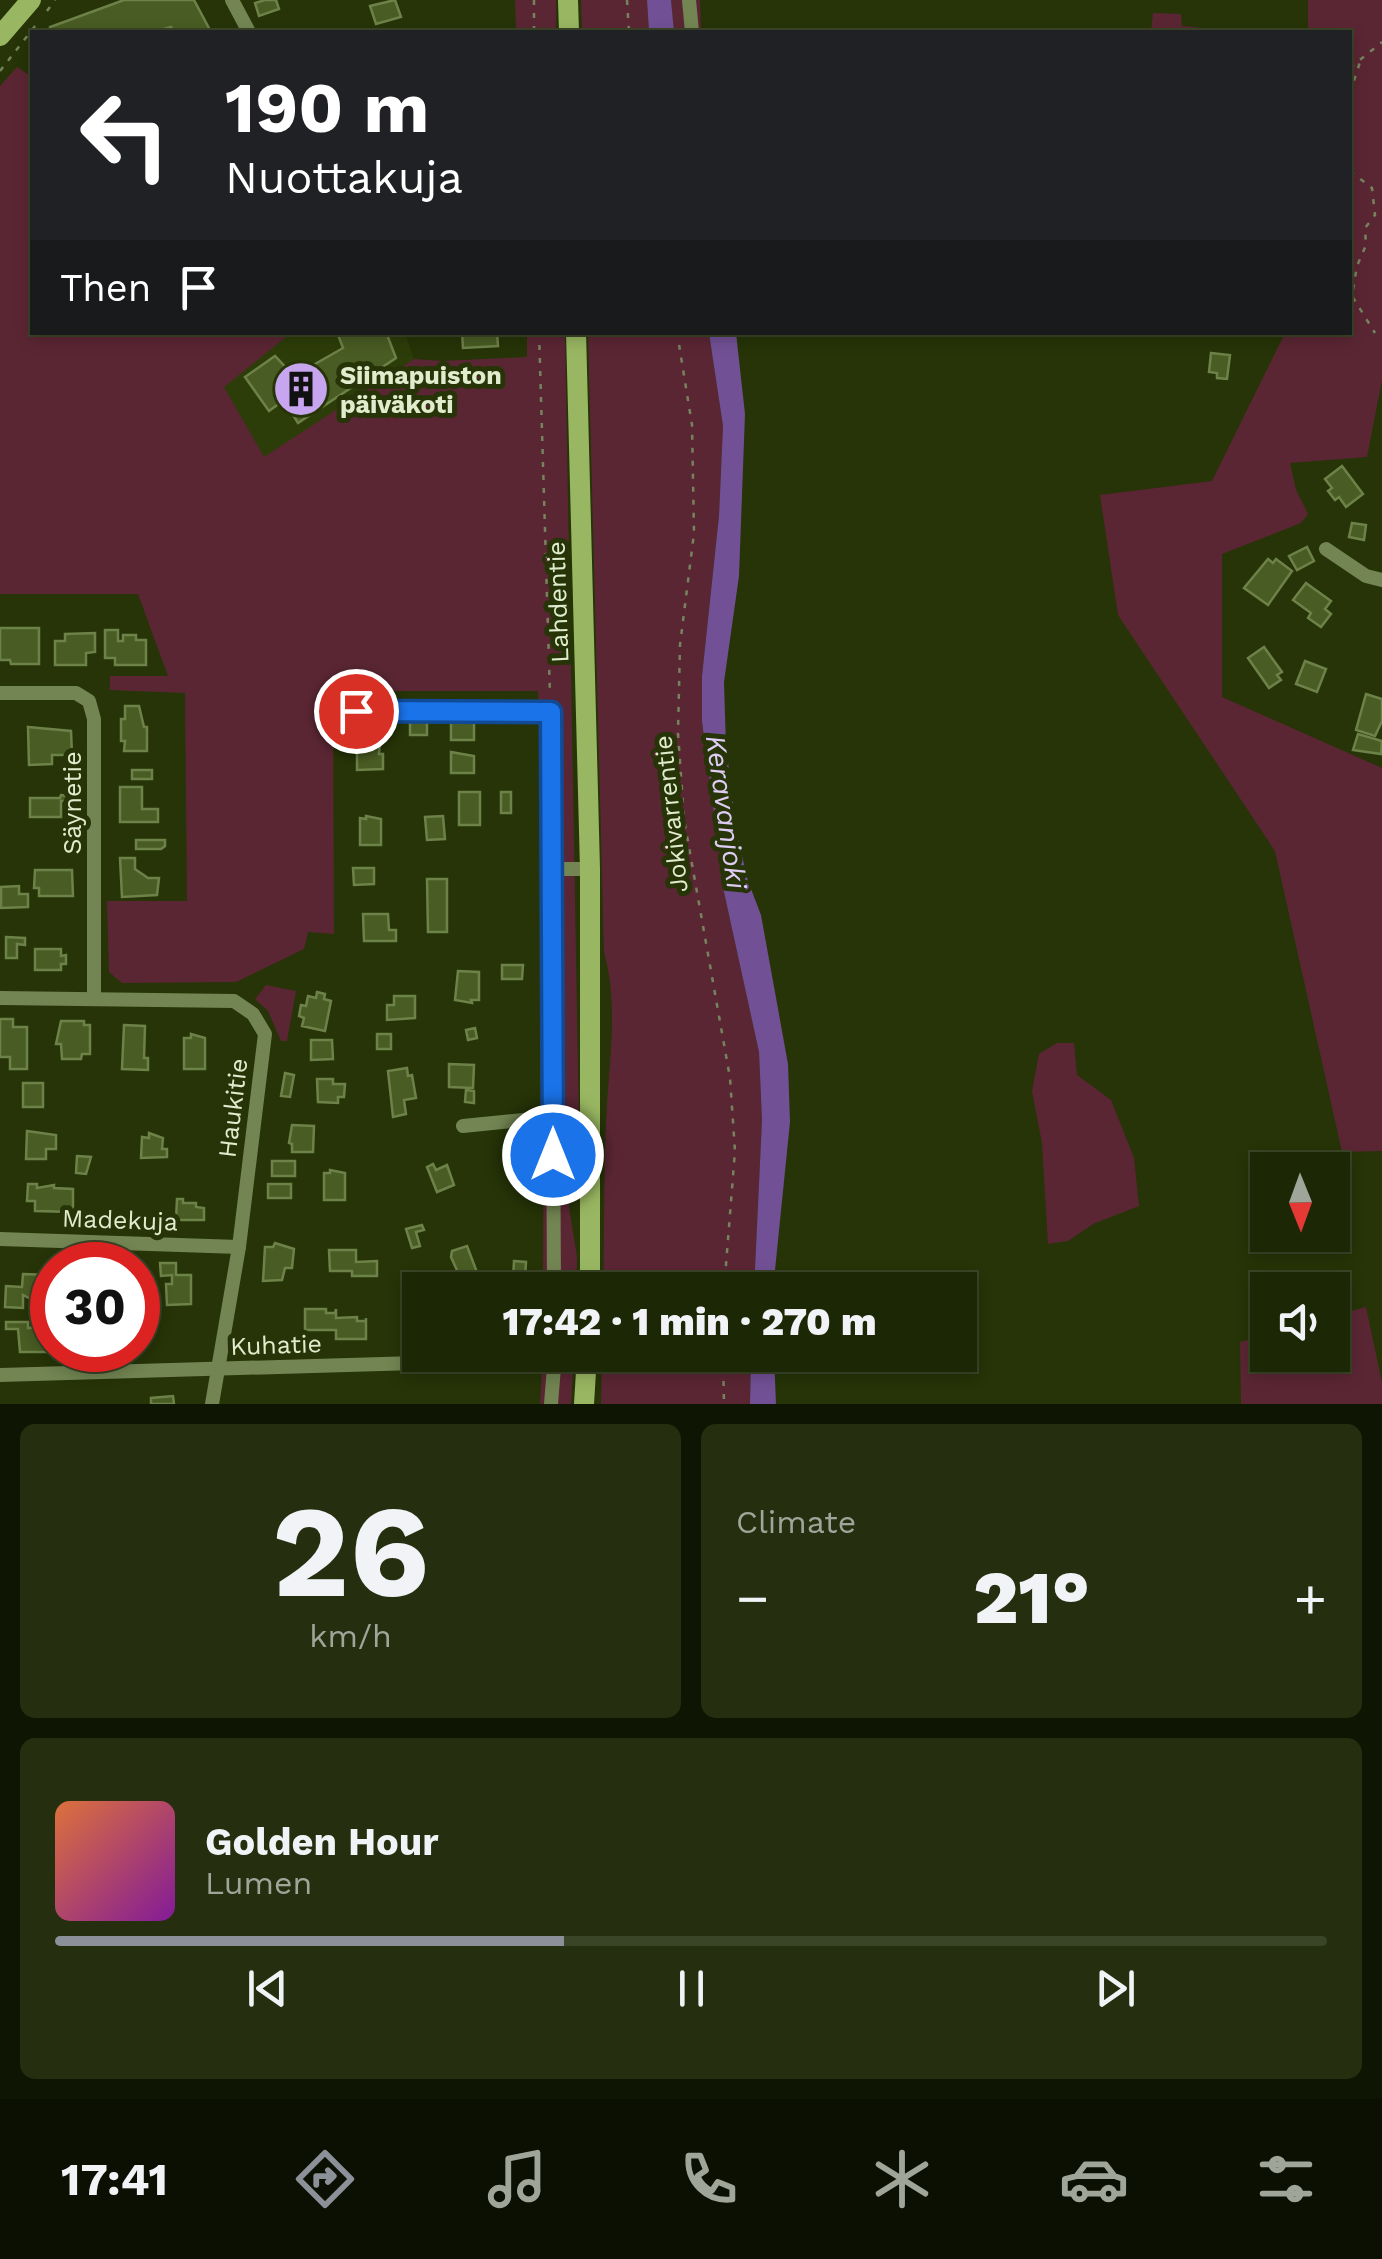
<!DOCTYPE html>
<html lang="en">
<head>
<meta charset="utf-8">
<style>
	body { margin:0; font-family:"Work Sans",sans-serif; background:#252f0f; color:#f1f3f6; height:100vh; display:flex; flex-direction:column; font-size:38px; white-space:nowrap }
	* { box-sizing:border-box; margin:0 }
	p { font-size:32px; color:#a0a59a }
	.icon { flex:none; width:55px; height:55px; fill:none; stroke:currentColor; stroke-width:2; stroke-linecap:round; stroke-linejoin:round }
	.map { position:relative; height:1404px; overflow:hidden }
	.details { display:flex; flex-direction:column; gap:20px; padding:20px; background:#0f1503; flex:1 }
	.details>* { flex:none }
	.banner { position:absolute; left:30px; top:30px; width:1322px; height:305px; border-radius:0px; box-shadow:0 5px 15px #0003,0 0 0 2px #3a4427; background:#202124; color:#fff; overflow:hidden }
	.needle { width:65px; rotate:179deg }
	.controls { position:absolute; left:1250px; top:1152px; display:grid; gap:20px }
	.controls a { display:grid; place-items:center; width:100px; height:100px; border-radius:0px; background:#1c2705; box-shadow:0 5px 15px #0003,0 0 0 2px #3a4427; font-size:50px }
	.speed { position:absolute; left:30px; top:1242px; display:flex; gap:20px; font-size:50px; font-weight:700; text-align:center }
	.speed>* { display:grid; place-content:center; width:130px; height:130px; border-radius:50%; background:#1c2705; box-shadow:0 5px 15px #0003,0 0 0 2px #3a4427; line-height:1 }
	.speed .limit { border:15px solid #d22; background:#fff; color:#111 }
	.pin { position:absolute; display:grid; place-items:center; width:85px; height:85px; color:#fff; margin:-42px; border:5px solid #fff; border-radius:50%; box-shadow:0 2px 10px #0007 }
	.me { position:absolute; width:110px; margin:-55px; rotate:0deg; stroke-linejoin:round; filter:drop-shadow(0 0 8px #0008) }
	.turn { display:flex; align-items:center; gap:35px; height:210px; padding:0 30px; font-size:45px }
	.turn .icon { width:130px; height:130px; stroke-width:2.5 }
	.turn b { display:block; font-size:70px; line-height:85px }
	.then { display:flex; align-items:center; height:95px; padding:0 30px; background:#0003; gap:20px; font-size:38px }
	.big { font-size:75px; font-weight:800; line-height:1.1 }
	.details .card { flex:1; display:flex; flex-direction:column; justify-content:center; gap:15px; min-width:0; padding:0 35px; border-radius:15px; background:#252f0f }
	.details .dial { align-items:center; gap:0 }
	.dial b { font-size:130px; line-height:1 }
	.song { display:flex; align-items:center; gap:30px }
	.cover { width:120px; height:120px; border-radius:15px; background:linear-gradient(135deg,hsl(20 70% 55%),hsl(290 70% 35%)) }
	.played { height:10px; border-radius:5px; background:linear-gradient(90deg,#8c9099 40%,#3a4427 40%) }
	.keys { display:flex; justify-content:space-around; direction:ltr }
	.heat { display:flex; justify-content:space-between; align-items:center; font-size:55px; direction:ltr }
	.details .tiles { flex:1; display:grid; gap:20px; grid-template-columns:1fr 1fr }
	.card:last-child { grid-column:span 2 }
	.trip { position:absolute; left:402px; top:1272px; width:575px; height:100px; border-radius:0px; background:#1c2705; box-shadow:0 5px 15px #0003,0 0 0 2px #3a4427; font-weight:800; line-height:100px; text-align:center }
	.dock { display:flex; height:160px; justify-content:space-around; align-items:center; background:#0b1002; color:#a0a59a }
	.dock .icon { width:70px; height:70px }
	.dock .selected { color:#8c9099 }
	.dock b { font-size:45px; color:#f1f3f6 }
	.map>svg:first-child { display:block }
	.built { fill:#2d3d09 }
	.green { fill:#5b2634 }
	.water { fill:#725095 }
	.building { fill:#495c23; stroke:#6d8249; stroke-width:2.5 }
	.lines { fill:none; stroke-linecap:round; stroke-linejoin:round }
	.path { stroke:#76845d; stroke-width:2.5; stroke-dasharray:5 8; stroke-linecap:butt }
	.street { stroke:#728552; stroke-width:14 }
	.secondary { stroke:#99b762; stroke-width:20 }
	.route-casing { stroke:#114b97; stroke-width:25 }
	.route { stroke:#1a73e8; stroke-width:18 }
	.labels { text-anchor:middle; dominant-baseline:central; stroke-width:10; stroke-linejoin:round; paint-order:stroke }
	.poi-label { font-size:25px; font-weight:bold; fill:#dfeccd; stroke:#263407; text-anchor:start }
	.street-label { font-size:25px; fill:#dfeccd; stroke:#263407 }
	.water-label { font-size:28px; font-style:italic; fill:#deccf4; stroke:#263407 }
</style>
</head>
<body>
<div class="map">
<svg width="1382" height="1404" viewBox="0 0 1382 1404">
	<rect width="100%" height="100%" fill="#263407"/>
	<path class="built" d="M192 333H405L414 359 264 458Z"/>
	<g class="green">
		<path d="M515 0H556V32H516Z"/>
		<path d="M581 0H647L649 32H582Z"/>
		<path d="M671 0H700L701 32H674Z"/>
		<path d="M1308 0H1382V380L1367 457 1290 463 1296 490 1308 514 1301 523 1222 554V697L1382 768V1151L1342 1152 1275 851 1118 615 1100 495 1212 481 1285 333 1350 332V32H1308Z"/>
		<path d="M1153 13 1181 14 1182 26 1215 29 1216 32H1151Z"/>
		<path d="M17 67 32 77V332L291 333 224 387 264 457 414 359 442 361 527 357V333H565L579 1127 569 1207 577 1257 576 1290H543C544 1090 544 890 538 691H333L334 934 308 932 304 949 236 982 122 983 109 972 107 901H187L185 693 110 690V676H168L138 594H0V86Z"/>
		<path d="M588 333H709L723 426 719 516 702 676V721L724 892 759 1052 762 1120 754 1290H603C605 1228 603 1166 607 1105 610 1054 618 1002 604 952Z"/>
		<path d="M266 985 296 991 287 1041H281L268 1011 255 999Z"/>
		<path d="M1057 1043H1074L1077 1075 1111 1100 1134 1158 1139 1206 1093 1224 1068 1241 1048 1244 1042 1143 1032 1091 1039 1054Z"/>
		<path d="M1366 1307 1382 1383V1404H1241L1240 1342 1267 1335 1268 1355H1332L1333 1316Z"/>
		<path d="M543 1355H574L571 1404H540Z"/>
		<path d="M602 1355H751L750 1404H601Z"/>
	</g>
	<g class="water">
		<path d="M647 0H671L674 32H649Z"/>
		<path d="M709 333H736L745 414 739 576 724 682 726 747 738 839 748 881 761 915 788 1064 790 1122 773 1290H754L762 1120 759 1052 724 892 702 721V676L719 516 723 426Z"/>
		<path d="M751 1355H774L776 1404H750Z"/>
	</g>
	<g class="building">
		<path d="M124 0H194L211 32H174L171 27 153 32H51L50 27Z"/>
		<path d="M265 0H276L279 9 259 16 255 3Z"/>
		<path d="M395 0 401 17 376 24 370 6Z"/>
		<path d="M337 332H386L396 358 298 423 284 400 269 411 245 377 275 356 294 376 343 348Z"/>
		<path d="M462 332H497L498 346 463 348Z"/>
		<path d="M1211 353 1230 355 1227 379 1217 378V373L1209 372Z"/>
		<path d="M1342 466 1363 494 1346 507 1339 497 1335 500 1328 491 1332 488 1325 479Z"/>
		<path d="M1352 523 1366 525 1364 540 1349 537Z"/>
		<path d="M1307 547 1314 561 1297 570 1289 556Z"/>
		<path d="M1268 559 1273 563 1276 559 1292 571 1268 605 1244 588Z"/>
		<path d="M1306 583 1331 601 1325 609 1331 614 1321 627 1308 618 1311 613 1293 600Z"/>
		<path d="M0 628H39V664H11L10 660H0Z"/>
		<path d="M105 630H118V641H123V635H136V640H146V665H115V658H105Z"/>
		<path d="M95 633V652L86 653V665H55V641H65V634Z"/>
		<path d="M1264 647 1282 672 1277 675 1281 680 1269 688 1248 658Z"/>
		<path d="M1305 661 1326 669 1317 692 1296 684Z"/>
		<path d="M1366 694 1382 699V721L1375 736 1356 730Z"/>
		<path d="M125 706H139L144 727H147V751H124L125 741H121V719H125Z"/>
		<rect x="410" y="716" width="17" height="19"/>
		<path d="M357 717H382L379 754H383V769L357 770Z"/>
		<path d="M451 719 474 723V740H451Z"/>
		<path d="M28 727 71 731 72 755H52V764L29 765Z"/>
		<path d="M1358 734 1382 741 1381 754 1353 750Z"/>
		<path d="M451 752 474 756V773H451Z"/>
		<rect x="132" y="770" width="20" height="9"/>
		<path d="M120 787H142V809H158V822H120Z"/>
		<rect x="459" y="792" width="21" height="33"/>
		<rect x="501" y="792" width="10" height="21"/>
		<path d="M61 795 69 796V801H61V817H30V798H60Z"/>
		<path d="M366 816 381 819V845H360V818L366 819Z"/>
		<path d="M443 816 445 839 427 840 425 817Z"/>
		<path d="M136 840H165V846L161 849H136Z"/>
		<path d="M120 858H135V869L148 878H159L157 895 122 897Z"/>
		<path d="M353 868H374V884L354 885Z"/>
		<path d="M35 870H72L73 896H39V888H34Z"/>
		<path d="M427 879H447V932H428Z"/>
		<path d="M19 886V894H28V907L1 908V887Z"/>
		<path d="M363 914H388L389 930H396V941H364Z"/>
		<path d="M6 937 25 938V945L17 944V958H6Z"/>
		<path d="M35 949H61V956L66 955V964H61V970H35Z"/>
		<path d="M502 965H523L522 979H502Z"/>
		<path d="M458 971 479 972V1000H471L472 1003 455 1000Z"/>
		<path d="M317 992 325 994 324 999 331 1001 325 1031 302 1026 304 1018 299 1016 301 1005 306 1006 308 996 316 998Z"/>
		<path d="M394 996H415V1018L387 1020V1005H394Z"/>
		<path d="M0 1019H13V1027H27V1069H10V1057H0Z"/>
		<path d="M61 1021H84V1025H90V1054H82L81 1059H62L61 1044H56Z"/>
		<path d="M124 1025 145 1026 144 1058H148V1070L122 1069Z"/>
		<path d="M475 1028 477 1038 468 1040 466 1030Z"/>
		<path d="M191 1034 205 1038V1069H184V1038H191Z"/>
		<rect x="377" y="1034" width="14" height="15"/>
		<path d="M311 1040H332L333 1059 311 1060Z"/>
		<path d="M449 1064 474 1065 473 1088 449 1087Z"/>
		<path d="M407 1068 408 1076 412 1075 416 1098 404 1100 406 1114 393 1117 388 1071Z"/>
		<path d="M285 1073 294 1075 290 1097 281 1096Z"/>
		<path d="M317 1079H333V1084H345L344 1097H338V1103L318 1102Z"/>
		<rect x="23" y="1083" width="20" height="24"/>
		<path d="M466 1090 474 1091V1103L465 1102Z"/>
		<path d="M292 1125 314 1126 313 1152H292V1144L289 1143Z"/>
		<path d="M27 1131 56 1135V1149H46V1159H26Z"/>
		<path d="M149 1133 163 1138 162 1149H167V1157L141 1158 142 1137 149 1138Z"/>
		<path d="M77 1156 91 1157 86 1174 76 1173Z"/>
		<rect x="272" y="1161" width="23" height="15"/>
		<path d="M433 1164 436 1170 447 1165 454 1185 437 1192 427 1167Z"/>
		<path d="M330 1170 345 1173V1200H324V1173H330Z"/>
		<path d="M28 1184H37V1188L54 1185V1188L73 1189V1212L35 1211V1201H27Z"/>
		<rect x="268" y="1184" width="23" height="14"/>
		<path d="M177 1199H183V1203H196V1207L204 1208V1220H176Z"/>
		<path d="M422 1225 424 1230 416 1232 420 1246 412 1248 406 1229Z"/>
		<path d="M275 1243 294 1249 292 1268H285L282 1280 263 1281 265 1247H273Z"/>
		<path d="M467 1246 483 1288 478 1290H466L451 1257 452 1251Z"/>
		<path d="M329 1250H356V1262L377 1261V1276H352V1271H330Z"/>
		<path d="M514 1261 526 1262 525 1279H513Z"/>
		<path d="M160 1263H176V1275H191V1304L167 1305 166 1284H172V1275L161 1276Z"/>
		<path d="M23 1274 52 1275V1296L29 1298 23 1295V1308L5 1307 6 1286 22 1287Z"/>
		<path d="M305 1309H326V1313H335L336 1309V1318L357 1317V1321H366V1318V1339H336V1330H305Z"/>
		<path d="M6 1322H28V1328L38 1327 42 1332H52V1350L57 1352H20L18 1329H6Z"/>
		<path d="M173 1396 174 1404H151V1398Z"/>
	</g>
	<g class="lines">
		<g class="path">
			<path d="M534 0V32"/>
			<path d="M627 0 629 32"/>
			<path d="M47 11 55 0"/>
			<path d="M1350 68 1382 42"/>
			<path d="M0 71 39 21"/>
			<path d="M1350 93 1360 62"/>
			<path d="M1350 171 1372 188 1375 215 1365 228 1366 245 1357 266 1352 296 1375 333"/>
			<path d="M539 332 550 695"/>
			<path d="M677 332 692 425 694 533 680 645 678 733 684 819 730 1078 735 1151 724 1290"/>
			<path d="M723 1355 724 1404"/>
		</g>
		<g class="street">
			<path d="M232 0 249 32"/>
			<path d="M689 0 692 32"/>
			<path d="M1326 549 1366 576 1382 580"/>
			<path d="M0 693H76L89 701 94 719V997"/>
			<path d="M356 711H551L554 1290"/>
			<path d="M552 869H590"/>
			<path d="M0 998 234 1001 253 1014 265 1034 239 1247 212 1404"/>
			<path d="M463 1126 553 1117"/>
			<path d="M0 1239 239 1247"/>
			<path d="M0 1375 555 1359"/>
			<path d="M551 1404 555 1355"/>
		</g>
		<g class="secondary">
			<path d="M568 0 569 32"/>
			<path d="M0 36 31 0"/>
			<path d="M576 332 590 869V1290"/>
			<path d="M584 1404 587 1355"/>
		</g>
	</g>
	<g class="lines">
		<g class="route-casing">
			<path id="route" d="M356 711 551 712 553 1155"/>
		</g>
		<use href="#route" class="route"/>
	</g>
	<defs>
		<g id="building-disc" transform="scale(2.875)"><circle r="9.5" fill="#c8a6ef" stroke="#263407"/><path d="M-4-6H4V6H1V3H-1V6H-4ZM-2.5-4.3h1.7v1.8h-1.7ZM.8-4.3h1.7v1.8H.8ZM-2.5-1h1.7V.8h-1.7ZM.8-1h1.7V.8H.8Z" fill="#111"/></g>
	</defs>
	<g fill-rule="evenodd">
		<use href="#building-disc" x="301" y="389"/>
	</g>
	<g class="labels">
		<g class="poi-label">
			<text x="340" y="375">Siimapuiston<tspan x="340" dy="29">päiväkoti</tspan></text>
		</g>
		<g class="street-label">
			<text transform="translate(558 602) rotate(-92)">Lahdentie</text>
			<text transform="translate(72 803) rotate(-90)">Säynetie</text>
			<text transform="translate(671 814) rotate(-96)">Jokivarrentie</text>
			<text transform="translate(233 1108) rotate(-83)">Haukitie</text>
			<text transform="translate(120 1220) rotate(2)">Madekuja</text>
			<text transform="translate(276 1345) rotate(-2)">Kuhatie</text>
		</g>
		<g class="water-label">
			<text transform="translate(726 812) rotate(82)">Keravanjoki</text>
		</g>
	</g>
</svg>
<div class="controls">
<a><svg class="needle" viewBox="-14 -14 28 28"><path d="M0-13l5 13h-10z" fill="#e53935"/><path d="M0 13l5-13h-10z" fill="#a0a59a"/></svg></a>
<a><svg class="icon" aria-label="sound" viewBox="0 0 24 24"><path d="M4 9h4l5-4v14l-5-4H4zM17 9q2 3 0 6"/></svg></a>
</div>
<div class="speed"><div class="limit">30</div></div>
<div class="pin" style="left:356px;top:711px;background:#d93025"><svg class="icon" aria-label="arrive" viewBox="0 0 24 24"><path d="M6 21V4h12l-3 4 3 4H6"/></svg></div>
<svg class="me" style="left:553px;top:1155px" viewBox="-20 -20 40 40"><circle r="17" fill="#1a73e8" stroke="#fff" stroke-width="3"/><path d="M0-11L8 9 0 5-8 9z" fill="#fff"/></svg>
<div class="trip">17:42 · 1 min · 270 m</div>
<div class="banner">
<div class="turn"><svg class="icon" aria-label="left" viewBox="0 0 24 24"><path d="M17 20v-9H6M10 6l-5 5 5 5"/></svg><div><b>190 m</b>Nuottakuja</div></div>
<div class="then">Then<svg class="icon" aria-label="arrive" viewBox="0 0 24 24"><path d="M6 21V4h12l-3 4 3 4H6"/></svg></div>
</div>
</div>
<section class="details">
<div class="tiles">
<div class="card dial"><b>26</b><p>km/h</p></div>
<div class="card"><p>Climate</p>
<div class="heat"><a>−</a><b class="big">21°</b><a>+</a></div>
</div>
<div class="card">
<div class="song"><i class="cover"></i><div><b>Golden Hour</b><p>Lumen</p></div></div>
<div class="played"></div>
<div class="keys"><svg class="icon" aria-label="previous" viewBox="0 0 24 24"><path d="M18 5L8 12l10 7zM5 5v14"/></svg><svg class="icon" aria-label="pause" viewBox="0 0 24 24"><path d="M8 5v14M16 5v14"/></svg><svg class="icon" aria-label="next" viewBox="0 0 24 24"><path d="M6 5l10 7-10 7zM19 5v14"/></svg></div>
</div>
</div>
</section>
<nav class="dock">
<b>17:41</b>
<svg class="icon selected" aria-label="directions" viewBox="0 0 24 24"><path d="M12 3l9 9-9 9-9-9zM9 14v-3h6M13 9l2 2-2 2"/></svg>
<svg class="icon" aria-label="music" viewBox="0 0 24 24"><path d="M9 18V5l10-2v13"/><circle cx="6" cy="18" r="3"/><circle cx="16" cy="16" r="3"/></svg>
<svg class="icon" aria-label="phone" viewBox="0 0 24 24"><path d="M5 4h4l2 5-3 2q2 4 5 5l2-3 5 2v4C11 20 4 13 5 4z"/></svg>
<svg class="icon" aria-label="climate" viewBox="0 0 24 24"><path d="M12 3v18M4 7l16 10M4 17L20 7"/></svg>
<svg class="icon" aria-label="car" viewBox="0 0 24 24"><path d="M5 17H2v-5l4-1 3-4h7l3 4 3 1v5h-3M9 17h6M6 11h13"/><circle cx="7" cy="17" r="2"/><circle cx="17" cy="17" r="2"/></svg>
<svg class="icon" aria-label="filters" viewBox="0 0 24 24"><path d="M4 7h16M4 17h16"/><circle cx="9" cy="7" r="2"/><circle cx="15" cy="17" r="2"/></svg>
</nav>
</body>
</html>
